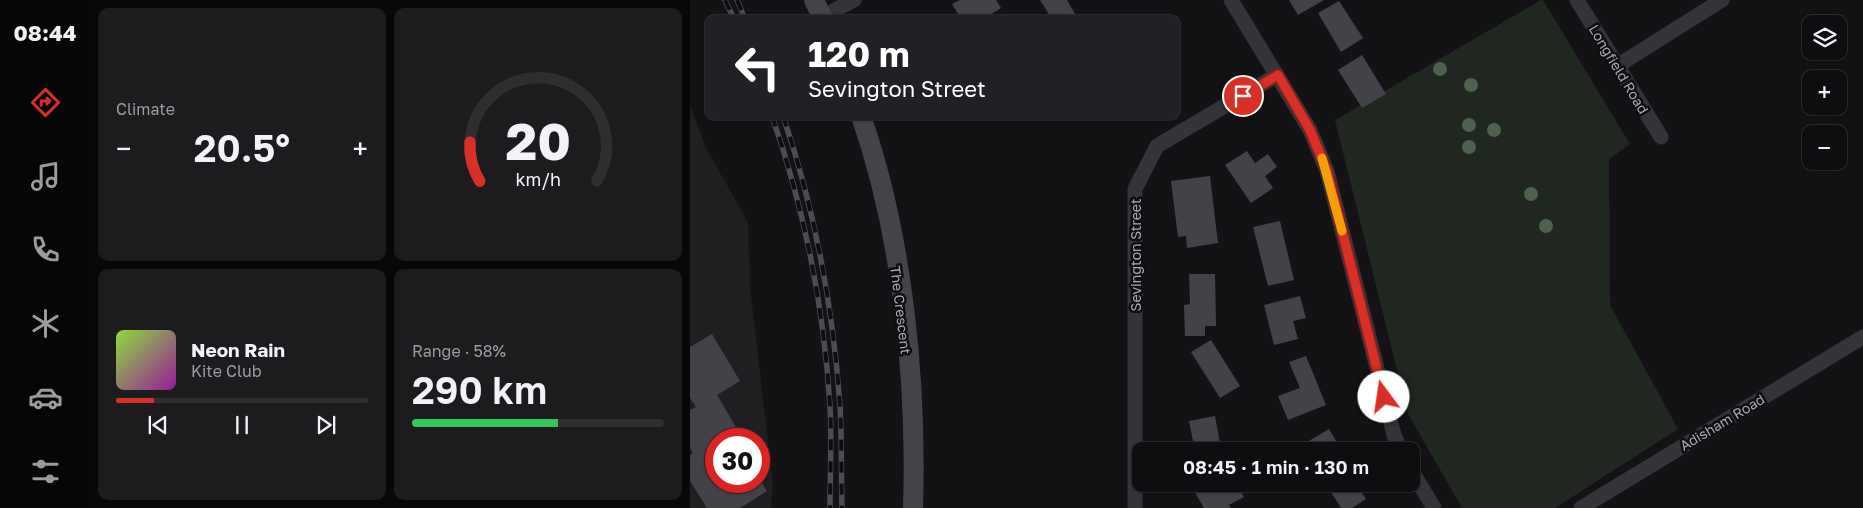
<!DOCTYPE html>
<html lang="en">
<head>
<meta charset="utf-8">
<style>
	body { margin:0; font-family:"Golos Text",sans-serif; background:#1c1c1e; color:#f1f3f6; height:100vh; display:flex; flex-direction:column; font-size:19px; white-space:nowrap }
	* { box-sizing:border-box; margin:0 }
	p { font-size:16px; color:#9b9c9f }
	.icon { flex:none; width:28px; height:28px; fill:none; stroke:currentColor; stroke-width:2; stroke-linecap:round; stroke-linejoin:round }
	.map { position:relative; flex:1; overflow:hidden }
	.side { display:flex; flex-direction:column; gap:8px; padding:8px; background:#080809; width:600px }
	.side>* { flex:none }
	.hud { position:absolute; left:15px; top:15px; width:475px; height:105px; border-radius:10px; box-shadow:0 1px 4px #0004,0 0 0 1px #2e2e30; background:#202124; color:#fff; overflow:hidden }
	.fabs { position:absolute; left:1112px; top:15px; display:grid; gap:10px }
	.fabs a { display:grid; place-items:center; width:45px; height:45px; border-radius:10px; background:#0e0e10; box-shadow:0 1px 4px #0004,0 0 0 1px #2e2e30; font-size:25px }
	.speed { position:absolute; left:15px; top:428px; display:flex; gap:10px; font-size:25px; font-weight:700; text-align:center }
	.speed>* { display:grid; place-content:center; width:65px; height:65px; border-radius:50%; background:#0e0e10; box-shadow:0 1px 4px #0004,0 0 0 1px #2e2e30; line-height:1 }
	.speed .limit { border:8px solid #d22; background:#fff; color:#111 }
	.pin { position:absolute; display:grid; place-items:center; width:42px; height:42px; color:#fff; margin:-21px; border:2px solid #fff; border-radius:50%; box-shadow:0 1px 5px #0007 }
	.me { position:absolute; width:55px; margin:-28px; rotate:346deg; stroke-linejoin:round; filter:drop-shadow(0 0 4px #0008) }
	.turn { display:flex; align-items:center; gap:18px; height:105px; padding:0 20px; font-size:22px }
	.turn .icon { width:65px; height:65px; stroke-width:2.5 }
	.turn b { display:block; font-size:35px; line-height:42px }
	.big { font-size:38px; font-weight:600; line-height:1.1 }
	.side .tile { flex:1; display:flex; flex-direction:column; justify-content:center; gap:8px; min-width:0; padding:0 18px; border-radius:10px; background:#1c1c1e }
	.side .dial { align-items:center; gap:0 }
	.dial svg { height:130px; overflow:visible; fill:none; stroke:#2e2e30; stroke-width:7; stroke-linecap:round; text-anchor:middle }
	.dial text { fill:#f1f3f6; stroke:none }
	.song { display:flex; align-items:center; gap:15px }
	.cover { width:60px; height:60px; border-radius:8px; background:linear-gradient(135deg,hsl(90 70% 55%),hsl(300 70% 35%)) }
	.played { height:5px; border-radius:2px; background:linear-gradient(90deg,#d93025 15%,#2e2e30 15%) }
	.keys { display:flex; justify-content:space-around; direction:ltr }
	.heat { display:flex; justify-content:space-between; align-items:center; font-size:28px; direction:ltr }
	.charge { height:8px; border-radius:4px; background:linear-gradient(90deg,#34c759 58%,#2e2e30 0) }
	.side .tiles { flex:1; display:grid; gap:8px; grid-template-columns:repeat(2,1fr) }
	.trip { position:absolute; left:442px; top:442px; width:288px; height:50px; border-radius:10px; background:#0e0e10; box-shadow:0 1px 4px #0004,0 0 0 1px #2e2e30; font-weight:600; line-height:50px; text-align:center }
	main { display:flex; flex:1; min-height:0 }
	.tab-bar { display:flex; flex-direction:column; width:90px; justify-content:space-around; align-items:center; background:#060606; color:#9b9c9f }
	.tab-bar .icon { width:35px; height:35px }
	.tab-bar .selected { color:#d93025 }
	.tab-bar b { font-size:22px; color:#f1f3f6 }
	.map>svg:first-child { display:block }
	.built { fill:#1f1f22; fill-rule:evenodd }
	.green { fill:#1f2720 }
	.building { fill:#424348 }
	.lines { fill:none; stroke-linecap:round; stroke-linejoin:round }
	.street { stroke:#343539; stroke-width:15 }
	.secondary { stroke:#424449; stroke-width:20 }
	.rail-casing { stroke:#4b4d52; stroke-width:5.5 }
	.rail { stroke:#0e0e10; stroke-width:4; stroke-dasharray:11; stroke-linecap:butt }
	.tree { fill:#4d614e }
	.route-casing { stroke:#8d1f18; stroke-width:12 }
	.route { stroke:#d93025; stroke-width:9 }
	.slow { stroke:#f59e0b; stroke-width:9 }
	.labels { text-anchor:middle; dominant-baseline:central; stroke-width:5; stroke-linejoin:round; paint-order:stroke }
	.street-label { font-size:14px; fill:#a5aab5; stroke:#0e0e10 }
</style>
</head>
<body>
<main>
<nav class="tab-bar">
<b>08:44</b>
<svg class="icon selected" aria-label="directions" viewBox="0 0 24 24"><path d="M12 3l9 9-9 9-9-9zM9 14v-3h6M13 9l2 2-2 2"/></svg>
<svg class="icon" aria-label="music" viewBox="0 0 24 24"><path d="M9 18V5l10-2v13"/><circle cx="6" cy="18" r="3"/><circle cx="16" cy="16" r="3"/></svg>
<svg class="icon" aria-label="phone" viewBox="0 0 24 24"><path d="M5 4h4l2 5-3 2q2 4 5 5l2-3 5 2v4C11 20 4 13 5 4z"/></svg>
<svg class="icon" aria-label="climate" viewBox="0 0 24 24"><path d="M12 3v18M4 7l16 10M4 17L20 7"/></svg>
<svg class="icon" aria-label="car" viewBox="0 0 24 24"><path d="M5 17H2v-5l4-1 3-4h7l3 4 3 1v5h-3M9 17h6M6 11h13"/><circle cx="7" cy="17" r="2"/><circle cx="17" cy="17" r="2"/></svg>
<svg class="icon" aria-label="filters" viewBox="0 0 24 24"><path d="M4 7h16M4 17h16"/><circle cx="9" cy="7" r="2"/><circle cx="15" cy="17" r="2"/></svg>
</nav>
<section class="side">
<div class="tiles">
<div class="tile"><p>Climate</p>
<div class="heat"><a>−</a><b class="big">20.5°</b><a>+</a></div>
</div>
<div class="tile dial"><svg viewBox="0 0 100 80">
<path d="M14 69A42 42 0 1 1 86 69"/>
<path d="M14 69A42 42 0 0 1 8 45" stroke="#d93025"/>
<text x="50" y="56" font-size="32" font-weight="700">20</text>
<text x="50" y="72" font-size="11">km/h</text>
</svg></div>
<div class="tile">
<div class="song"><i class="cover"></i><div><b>Neon Rain</b><p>Kite Club</p></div></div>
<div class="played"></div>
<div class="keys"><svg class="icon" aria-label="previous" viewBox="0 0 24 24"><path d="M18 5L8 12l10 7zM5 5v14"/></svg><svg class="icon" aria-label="pause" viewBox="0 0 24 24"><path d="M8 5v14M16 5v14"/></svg><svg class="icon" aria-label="next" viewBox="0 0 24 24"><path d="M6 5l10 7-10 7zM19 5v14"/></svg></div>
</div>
<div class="tile"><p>Range · 58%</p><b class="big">290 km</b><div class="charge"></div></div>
</div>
</section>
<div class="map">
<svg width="1173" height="508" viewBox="0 0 1173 508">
	<rect width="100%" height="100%" fill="#131315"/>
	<path class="built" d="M0 104 16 148 58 222 60 287 83 484 81 508H0ZM26 439H69V481H26Z"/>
	<path class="green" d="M851 0H853L940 144 919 159 920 305 988 429 865 508H772L718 414 645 120Z"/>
	<g class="building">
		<path d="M270 0H306L311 8 294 19H271L262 4Z"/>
		<path d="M350 0H377L388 19H362Z"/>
		<path d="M599 0H634L608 15Z"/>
		<path d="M649 1 673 38 651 52 628 13Z"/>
		<path d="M672 55 696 94 672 108 648 70Z"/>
		<path d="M557 151 565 163 578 154 587 167 575 176 583 188 561 203 535 165Z"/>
		<path d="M520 176 528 243 497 248 496 236 488 237 481 181Z"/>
		<path d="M590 221 604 280 578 286 563 227Z"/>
		<path d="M499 274H525L526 326H515V336H495L494 305 500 304Z"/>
		<path d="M610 296 616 318 603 321 608 339 584 345 574 305Z"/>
		<path d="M22 334 50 381 27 395 53 439H26V481H69V466L74 475 69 478 77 491 50 508H17L0 481V455L3 453 0 448V410L6 407 0 398V347Z"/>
		<path d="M521 340 550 386 530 398 501 352Z"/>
		<path d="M616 356 636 405 598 420 588 396 610 388 599 362Z"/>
		<path d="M525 416 530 443H535L537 451H505L499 421Z"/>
		<path d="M639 429 652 451H602Z"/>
		<path d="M511 484H546L554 497 539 505 541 508H514L503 489Z"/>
		<path d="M636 484H666L676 499 662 508H651Z"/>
	</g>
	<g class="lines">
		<g class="street">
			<path d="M541 0 620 130 637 171 704 435 711 451"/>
			<path d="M887 0 971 137"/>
			<path d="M132 17 164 0"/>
			<path d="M927 66 1032 0"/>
			<path d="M721 470 744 508"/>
			<path d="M445 508V189L467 146 587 75"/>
			<path d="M891 508 1173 337"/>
		</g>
		<g class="secondary">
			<path d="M124 0 133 19"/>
			<path d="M171 116C213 237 227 381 223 508"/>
		</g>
		<g class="rail-casing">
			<g id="rail">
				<path d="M35 0 44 19"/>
				<path d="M47 0 55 19"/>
				<path d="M82 116C114 208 134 308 140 406 142 440 140 474 140 508"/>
				<path d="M93 116C125 210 143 307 150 406 152 440 151 474 152 508"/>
			</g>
		</g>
		<use href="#rail" class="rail"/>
	</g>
	<g class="tree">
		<circle cx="750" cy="69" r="7"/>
		<circle cx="781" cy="85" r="7"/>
		<circle cx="779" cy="125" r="7"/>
		<circle cx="804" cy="130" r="7"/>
		<circle cx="779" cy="147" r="7"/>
		<circle cx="841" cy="194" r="7"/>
		<circle cx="856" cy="226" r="7"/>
	</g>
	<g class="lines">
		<g class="route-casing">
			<path id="route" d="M553 96 588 75 620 130 637 171 694 397"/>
		</g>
		<use href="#route" class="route"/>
		<path class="slow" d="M632 158 652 231"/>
	</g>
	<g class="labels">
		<g class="street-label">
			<text transform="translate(929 69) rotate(59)">Longfield Road</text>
			<text transform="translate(445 255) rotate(-90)">Sevington Street</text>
			<text transform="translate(211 310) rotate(83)">The Crescent</text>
			<text transform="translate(1032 422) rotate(-31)">Adisham Road</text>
		</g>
	</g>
</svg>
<div class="fabs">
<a><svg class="icon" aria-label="layers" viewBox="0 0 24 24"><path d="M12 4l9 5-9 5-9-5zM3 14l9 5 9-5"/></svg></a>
<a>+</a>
<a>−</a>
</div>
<div class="speed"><div class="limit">30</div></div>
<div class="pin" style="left:553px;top:96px;background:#d93025"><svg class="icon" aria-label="arrive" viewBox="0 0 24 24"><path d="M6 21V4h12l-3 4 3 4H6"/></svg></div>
<svg class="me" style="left:694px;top:397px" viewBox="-20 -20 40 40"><circle r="19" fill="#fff"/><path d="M0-13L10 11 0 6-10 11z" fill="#d93025"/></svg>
<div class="trip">08:45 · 1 min · 130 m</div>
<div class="hud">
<div class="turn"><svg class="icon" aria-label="left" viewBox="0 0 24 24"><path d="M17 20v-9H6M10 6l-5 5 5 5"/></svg><div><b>120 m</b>Sevington Street</div></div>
</div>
</div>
</main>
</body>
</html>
